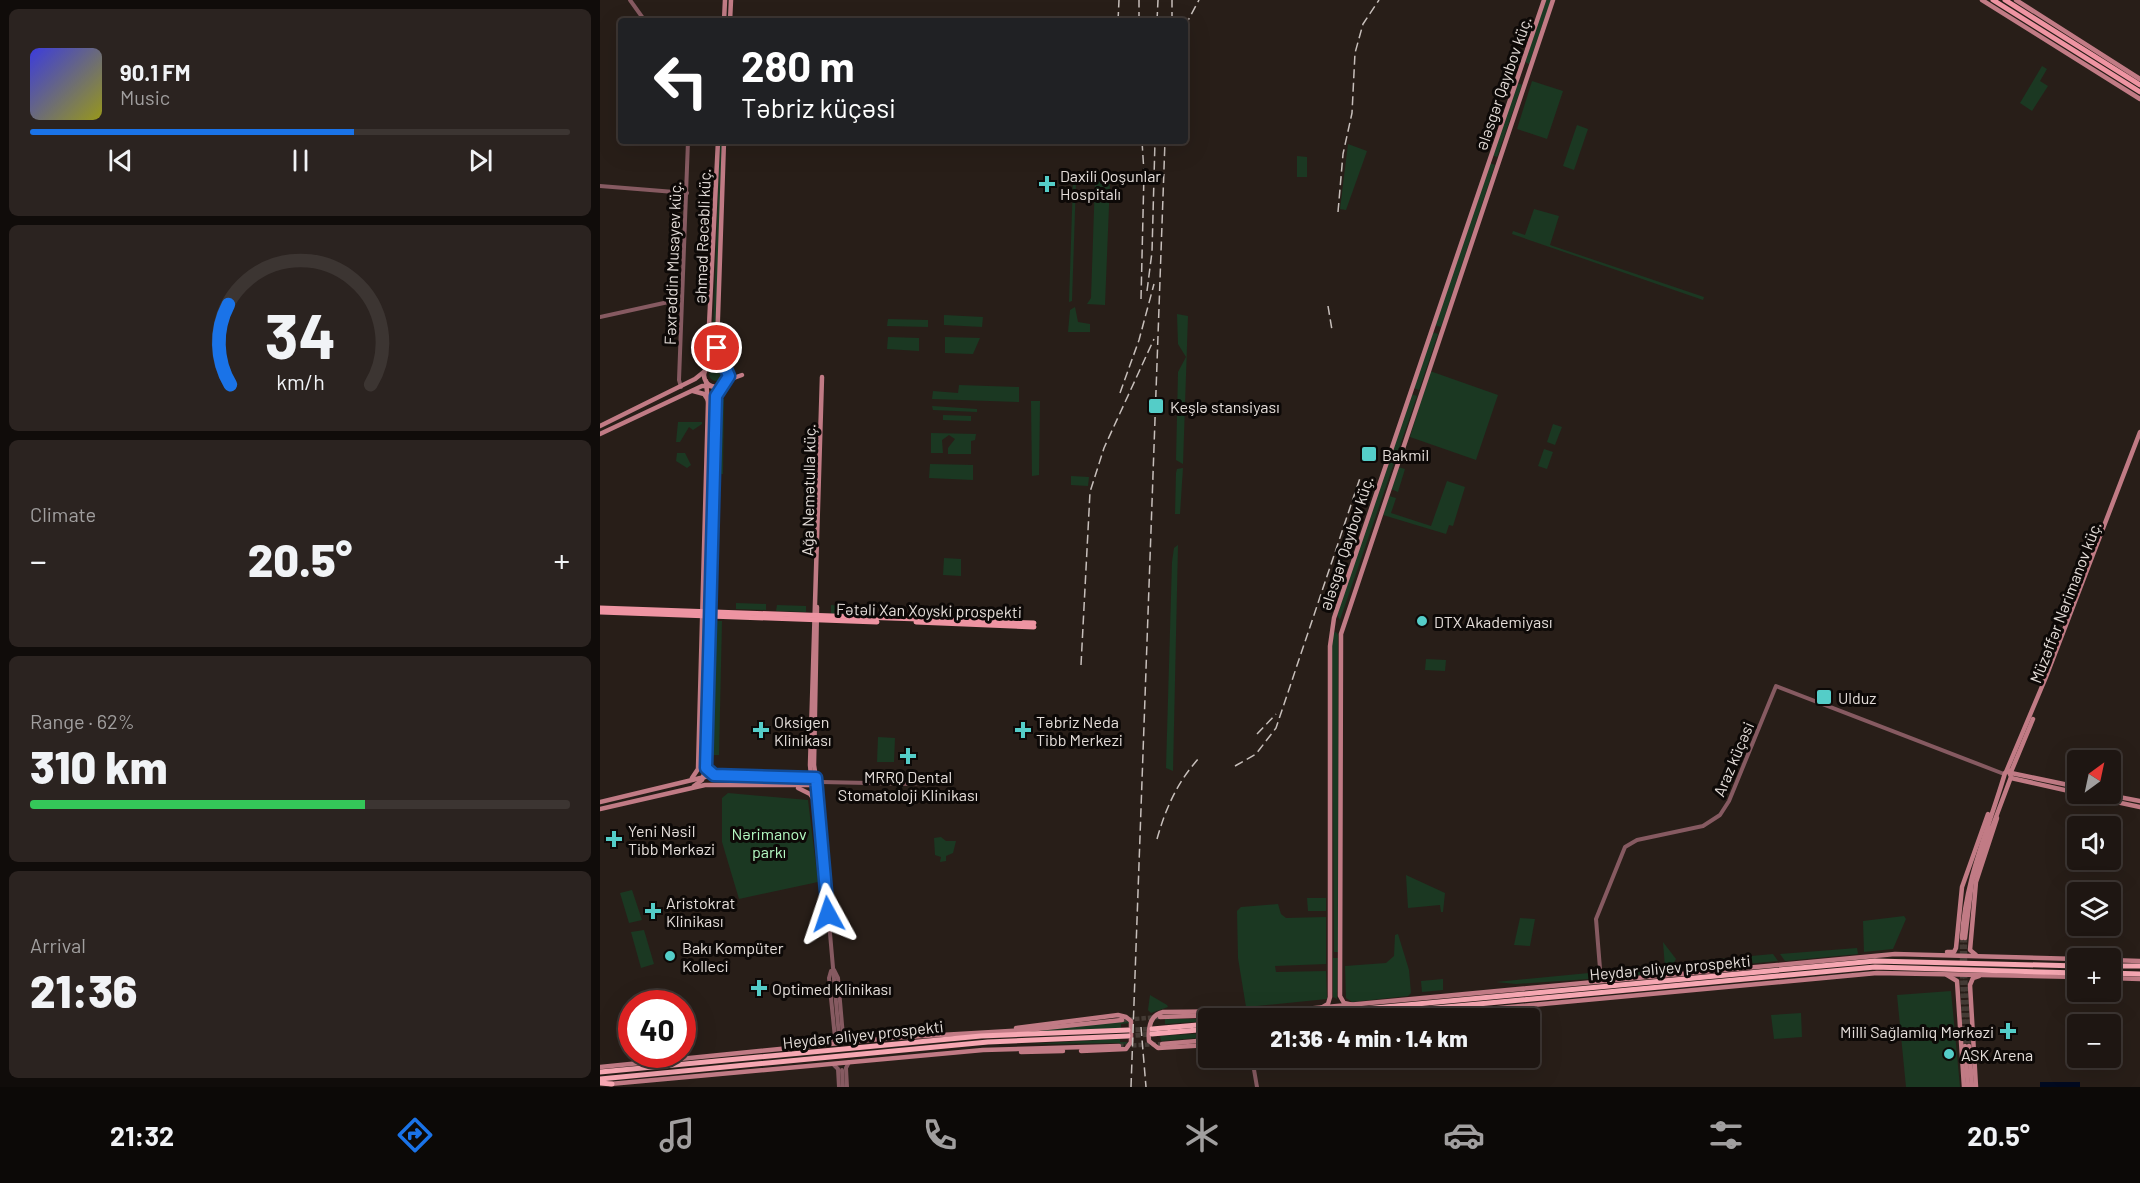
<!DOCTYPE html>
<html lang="en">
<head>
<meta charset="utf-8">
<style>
	body { margin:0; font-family:Barlow,sans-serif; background:#2b2320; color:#f1f3f6; height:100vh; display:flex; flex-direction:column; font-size:22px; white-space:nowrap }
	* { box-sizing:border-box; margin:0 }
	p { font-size:20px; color:#a19f9f }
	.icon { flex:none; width:33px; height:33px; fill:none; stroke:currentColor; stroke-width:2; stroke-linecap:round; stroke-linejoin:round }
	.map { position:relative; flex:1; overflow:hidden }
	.details { display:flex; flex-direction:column; gap:9px; padding:9px; background:#100c0a; width:600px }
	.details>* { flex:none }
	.top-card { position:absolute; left:18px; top:18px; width:570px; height:126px; border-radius:6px; box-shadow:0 6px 24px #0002,0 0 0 2px #3c3532; background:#202124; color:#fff; overflow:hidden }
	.needle { width:39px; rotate:33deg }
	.fabs { position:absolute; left:1467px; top:750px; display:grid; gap:12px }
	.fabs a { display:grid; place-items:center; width:54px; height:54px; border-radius:6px; background:#1e1612; box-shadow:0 6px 24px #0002,0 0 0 2px #3c3532; font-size:30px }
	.speed { position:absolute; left:18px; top:990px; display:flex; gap:12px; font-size:30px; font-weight:700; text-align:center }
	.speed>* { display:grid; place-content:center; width:78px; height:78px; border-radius:50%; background:#1e1612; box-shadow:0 6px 24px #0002,0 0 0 2px #3c3532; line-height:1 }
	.speed .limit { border:9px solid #d22; background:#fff; color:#111 }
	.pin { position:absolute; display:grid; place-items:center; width:51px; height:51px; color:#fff; margin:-26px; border:3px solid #fff; border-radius:50%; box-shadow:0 2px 6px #0007 }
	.me { position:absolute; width:66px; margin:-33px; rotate:355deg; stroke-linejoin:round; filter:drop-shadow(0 0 4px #0008) }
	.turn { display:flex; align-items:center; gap:21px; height:126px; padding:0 24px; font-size:27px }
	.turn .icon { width:78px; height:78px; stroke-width:2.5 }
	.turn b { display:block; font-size:42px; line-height:51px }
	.big { font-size:45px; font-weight:800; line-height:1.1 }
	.details .widget { flex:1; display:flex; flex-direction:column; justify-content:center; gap:9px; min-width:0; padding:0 21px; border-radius:9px; background:#2b2320 }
	.details .dial { align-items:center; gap:0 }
	.dial svg { height:156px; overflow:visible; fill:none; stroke:#3c3532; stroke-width:7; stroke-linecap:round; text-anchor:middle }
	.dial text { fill:#f1f3f6; stroke:none }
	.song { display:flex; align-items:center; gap:18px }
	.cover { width:72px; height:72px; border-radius:9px; background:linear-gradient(135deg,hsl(240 70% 55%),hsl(60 70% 35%)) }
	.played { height:6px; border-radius:3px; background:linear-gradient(90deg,#1a73e8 60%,#3c3532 60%) }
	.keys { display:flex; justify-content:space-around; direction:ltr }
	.heat { display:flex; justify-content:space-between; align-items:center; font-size:33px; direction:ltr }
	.charge { height:9px; border-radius:4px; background:linear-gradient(90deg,#34c759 62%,#3c3532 0) }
	.trip { position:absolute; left:598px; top:1008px; width:342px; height:60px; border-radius:6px; background:#1e1612; box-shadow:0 6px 24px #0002,0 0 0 2px #3c3532; font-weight:800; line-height:60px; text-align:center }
	.tabs { display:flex; height:96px; justify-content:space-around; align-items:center; background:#0c0907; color:#a19f9f }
	.tabs .icon { width:42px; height:42px }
	.tabs .current { color:#1a73e8 }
	.tabs b { font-size:27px; color:#f1f3f6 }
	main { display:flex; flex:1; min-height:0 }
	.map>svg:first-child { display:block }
	.green { fill:#1b3822 }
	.water { fill:#00091f }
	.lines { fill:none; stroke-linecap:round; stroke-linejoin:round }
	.secondary-tunnel { stroke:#443b35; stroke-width:4.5; stroke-dasharray:4.5 2; stroke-linecap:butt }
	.trunk-tunnel { stroke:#443b35; stroke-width:5; stroke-dasharray:5 2.5; stroke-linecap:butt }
	.tertiary { stroke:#865a61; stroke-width:4 }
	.secondary { stroke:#c17b85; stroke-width:4.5 }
	.primary { stroke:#ee94a2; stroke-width:5 }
	.trunk { stroke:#f6a7b2; stroke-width:5 }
	.rail { stroke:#c7bfbb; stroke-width:1.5; stroke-dasharray:9 4.5; stroke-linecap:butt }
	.route-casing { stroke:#114b97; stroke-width:15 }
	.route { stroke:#1a73e8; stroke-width:10 }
	.poi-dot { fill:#54cdc8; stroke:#0d0907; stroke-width:2 }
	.labels { text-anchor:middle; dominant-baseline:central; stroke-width:6; stroke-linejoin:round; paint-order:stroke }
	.street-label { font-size:16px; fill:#e4ddd9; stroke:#0d0907 }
	.poi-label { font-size:16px; fill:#e4ddd9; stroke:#0d0907; text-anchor:start }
	.park-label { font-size:16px; fill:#b3f7c1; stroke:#0d0907 }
</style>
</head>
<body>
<main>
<section class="details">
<div class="widget">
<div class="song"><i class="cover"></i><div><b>90.1 FM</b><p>Music</p></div></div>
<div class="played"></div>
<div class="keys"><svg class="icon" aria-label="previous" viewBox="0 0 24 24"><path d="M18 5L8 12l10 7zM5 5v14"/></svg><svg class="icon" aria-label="pause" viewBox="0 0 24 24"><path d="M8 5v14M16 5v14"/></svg><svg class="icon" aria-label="next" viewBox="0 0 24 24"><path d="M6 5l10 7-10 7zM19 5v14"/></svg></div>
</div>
<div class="widget dial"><svg viewBox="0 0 100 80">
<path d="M14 69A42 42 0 1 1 86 69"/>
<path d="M14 69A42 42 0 0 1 13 28" stroke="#1a73e8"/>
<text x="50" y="56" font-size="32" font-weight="700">34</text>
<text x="50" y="72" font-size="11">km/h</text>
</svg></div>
<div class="widget"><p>Climate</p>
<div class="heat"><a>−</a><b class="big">20.5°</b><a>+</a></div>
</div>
<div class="widget"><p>Range · 62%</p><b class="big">310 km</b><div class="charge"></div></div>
<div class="widget"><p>Arrival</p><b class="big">21:36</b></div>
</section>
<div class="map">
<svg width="1540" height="1087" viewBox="0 0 1540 1087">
	<rect width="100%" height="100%" fill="#281e18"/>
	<g class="green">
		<path d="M946 0H951L929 64 925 62Z"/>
		<path d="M1442 66 1447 69 1440 81 1448 86 1432 111 1420 103Z"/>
		<path d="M932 81 963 91 947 139 917 129Z"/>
		<path d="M918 83 922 85 897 157 892 155Z"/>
		<path d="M977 125 988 129 974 170 963 166Z"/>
		<path d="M120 141H123L115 360H112Z"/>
		<path d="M748 144 767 151 746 210 740 209Z"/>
		<path d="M697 156 707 157V177H697Z"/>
		<path d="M890 163 895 165 841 327 835 325Z"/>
		<path d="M473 181H476L472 301 469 302Z"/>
		<path d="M495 181H510L505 305 487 304 491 298Z"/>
		<path d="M934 209 959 216 950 245 1104 297 1103 300 912 234 913 231 925 235Z"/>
		<path d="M475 307 478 322 490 324V332H468L470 310Z"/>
		<path d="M577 314 588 316 583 464 576 460 578 372 586 357 578 344Z"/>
		<path d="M344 315 383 317 382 327 344 325Z"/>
		<path d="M288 319 328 320V327L287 326Z"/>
		<path d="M832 332 838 334 819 390 814 388Z"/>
		<path d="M288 337 319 338V351L287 349Z"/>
		<path d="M345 337 380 338 373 354 345 353Z"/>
		<circle cx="116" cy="374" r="7"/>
		<path d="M830 371 898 395 876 460 810 437Z"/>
		<path d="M359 385 419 387V402L332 399 333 391 358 393Z"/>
		<path d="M111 390H115L107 605H105Z"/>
		<path d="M811 394 817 396 740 620 737 615Z"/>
		<path d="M118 399H124L123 474H116Z"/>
		<path d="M431 401H440L439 475 432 476Z"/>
		<path d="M332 406 377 409V412L333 410Z"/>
		<path d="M343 415 371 416V421L343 420Z"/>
		<path d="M78 422H102V424L93 430 89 427 80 442H76Z"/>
		<path d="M953 424 962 427 955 445 947 442Z"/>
		<path d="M331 433 376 434 375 440 371 441V454H348V448L355 439 349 435 342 440 343 453H331Z"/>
		<path d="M944 449 953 452 947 469 938 466Z"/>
		<path d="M77 453H85L91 465 87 468 76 461Z"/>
		<path d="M330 464 373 465V480L329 478Z"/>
		<path d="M798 467 805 469 798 492 791 489Z"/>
		<path d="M583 468 580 514H575L576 473 577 469Z"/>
		<path d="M471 476 489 477 488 486 471 485Z"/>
		<path d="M847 481 865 487 853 526 849 525 846 534 783 515 789 496 796 498 791 513 831 526Z"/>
		<path d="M578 545 573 771 566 768 572 562 574 548Z"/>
		<path d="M344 558 361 559V576L343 575Z"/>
		<path d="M136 603 166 604V610L136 609Z"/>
		<path d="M177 605 206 606V612L176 611Z"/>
		<path d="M231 605 248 606V615L231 614Z"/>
		<path d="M105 620 107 621 101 757Z"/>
		<path d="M113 621H122L119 755H108Z"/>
		<path d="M736 632 738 635 739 952H734L732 643 733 633Z"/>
		<path d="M826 659 846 660 845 671 825 670Z"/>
		<path d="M278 737 295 738 294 762H277Z"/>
		<path d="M128 793 208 800 218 882 139 899 122 842V798Z"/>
		<path d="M341 837 346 841H356L353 853 346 856V861L340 862 341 857 335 855 334 838Z"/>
		<path d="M806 875 845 893 843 912H841L840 905 808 908Z"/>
		<path d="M32 890 42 920 29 923 20 893Z"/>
		<path d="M707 898H726V911H708Z"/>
		<path d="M678 904 681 914 686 918 726 917V964L675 966 676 972 726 971 727 999 646 1007 638 958 637 911 641 907Z"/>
		<path d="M1304 916 1306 919 1293 949 1264 952 1263 921Z"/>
		<path d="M920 918 935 919 930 946 914 945Z"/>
		<path d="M44 930 54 964 41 968 31 932Z"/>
		<path d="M798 934 809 970 811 993 808 996 752 1002 746 998 745 966 786 963 794 956 795 935Z"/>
		<path d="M1063 942 1076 959 1069 972 1065 968Z"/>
		<path d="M1257 948 1258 954 1185 961 1180 954Z"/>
		<path d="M1173 954 1178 961 1148 964 1151 956Z"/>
		<path d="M1145 957 1142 965 1096 969 1093 961Z"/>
		<path d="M733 958H738L737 999 733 997Z"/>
		<path d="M1058 969 1062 973 1031 976 1037 970Z"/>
		<path d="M989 973V979L916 984 896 982Z"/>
		<path d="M843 979V990L822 992 821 981Z"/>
		<path d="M1351 991 1360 1087H1306L1297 995Z"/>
		<path d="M550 995 567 1005 568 1007 551 1013 548 1010Z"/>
		<path d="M1201 1013 1202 1037 1174 1039 1171 1015Z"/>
		<path d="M523 1017 530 1023 521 1024V1028L426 1032 523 1021Z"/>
		<path d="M609 1018V1021L565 1024V1019L644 1018Z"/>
		<path d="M609 1033V1037L561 1041 560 1036Z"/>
		<path d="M520 1039V1042H528L521 1047 519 1043 427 1044Z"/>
	</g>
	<rect class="water" x="1440" y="1082" width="40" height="5"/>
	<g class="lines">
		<g class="secondary-tunnel">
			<path d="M1362 938V965"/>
			<path d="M1365 938V965"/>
			<path d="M1362 974 1365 1046"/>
			<path d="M1365 974 1369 1046"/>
			<path d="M522 1020 560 1017"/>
			<path d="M519 1046 562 1044"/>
		</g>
		<g class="trunk-tunnel">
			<path d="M528 1030 552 1029"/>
			<path d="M528 1036 552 1034"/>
		</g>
		<g class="tertiary">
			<path d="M30 0 45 21"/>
			<path d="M0 186 87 193"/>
			<path d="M0 317 82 299"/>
			<path d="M81 387 79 380 88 141"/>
			<path d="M221 782 315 784"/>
			<path d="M217 785 239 1036"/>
			<path d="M234 970 238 978 243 1036 250 1041"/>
			<path d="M1001 981 996 919 1025 847 1037 840 1103 826 1120 815 1129 801 1176 686 1404 774"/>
			<path d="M225 1043 235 1038 229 978 231 971"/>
			<path d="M652 1058 657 1087"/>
			<path d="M233 1064 238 1069 239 1087"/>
			<path d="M242 1070 243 1087"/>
			<path d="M247 1087 246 1068 249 1062"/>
		</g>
		<g class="secondary">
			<path d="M1382 0 1540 99"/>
			<path d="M1416 0 1540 79"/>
			<path d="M124 21 125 0"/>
			<path d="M130 21 131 0"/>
			<path d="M124 141 117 345 119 357 124 365"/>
			<circle cx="116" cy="375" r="12"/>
			<path d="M107 367 118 141"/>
			<path d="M128 380 142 375"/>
			<path d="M93 391 104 394 108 400"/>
			<path d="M0 426 95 379 105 371"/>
			<path d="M0 434 102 386H112"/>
			<path d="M1406 772 1446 677 1540 432"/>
			<path d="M1411 772 1433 719"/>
			<path d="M1411 773 1478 787"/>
			<path d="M92 778 98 769 108 403 106 381"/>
			<path d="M1411 778 1478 793"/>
			<path d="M212 785 210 765 222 377"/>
			<path d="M94 786 102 780 106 768 116 396 124 384"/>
			<path d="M198 788 210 794 217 804"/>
			<path d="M1479 794 1540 807"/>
			<path d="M1503 794 1540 801"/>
			<path d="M0 802 113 775 213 779"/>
			<path d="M0 809 105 785H217L214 765 217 607"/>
			<path d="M1362 938C1365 879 1389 828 1405 773L1409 771 1411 777 1372 881 1365 938"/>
			<path d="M1347 952H1354L1356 948 1362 887 1388 814"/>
			<path d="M1376 955 1370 950 1376 882 1397 818"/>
			<path d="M1510 960 1540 961"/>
			<path d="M1347 975 1357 981 1364 1087"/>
			<path d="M1510 978 1540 979"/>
			<path d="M753 1005 744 1003 740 996 741 634 953 0"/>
			<path d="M721 1008 728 1004 730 997V646L734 618 944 0"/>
			<path d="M560 1017 651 1014 1295 954 1478 959"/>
			<path d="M792 1018 1277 973 1478 977"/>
			<path d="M416 1028 518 1015 526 1017 531 1021V1042L526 1049 481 1051"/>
			<path d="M562 1044 609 1040"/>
			<path d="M609 1045 558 1048 549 1041C548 1029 549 1015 563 1012L657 1011"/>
			<path d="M1365 1046 1368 1087"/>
			<path d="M1369 1046 1372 1087"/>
			<path d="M421 1052 463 1051"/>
			<path d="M0 1067 290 1038 426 1030 522 1020"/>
			<path d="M10 1084 383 1050 519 1046"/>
			<path d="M1376 1087 1370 985 1373 978 1379 976"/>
		</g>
		<g class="primary">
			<path d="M1393 0 1540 92"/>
			<path d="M1405 0 1540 85"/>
			<path d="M0 608 434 623"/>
			<path d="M0 612 277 622"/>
			<path d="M316 622 434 627"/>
		</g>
		<g class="trunk">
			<path d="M1510 966H1540"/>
			<path d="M1510 973 1540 974"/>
			<path d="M667 1018 1275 961 1478 966"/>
			<path d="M728 1018 1275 967 1478 973"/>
			<path d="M552 1029 609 1024"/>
			<path d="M552 1034 609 1029"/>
			<path d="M0 1072 381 1036 528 1030"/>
			<path d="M0 1079 388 1042 528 1036"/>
			<path d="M0 1083 12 1084"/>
		</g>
		<g class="rail">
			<path d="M518 21 519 0"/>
			<path d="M539 21V0"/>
			<path d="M557 21 558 0"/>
			<path d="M572 21V0"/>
			<path d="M585 26 599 0"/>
			<path d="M738 212 743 154 752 113 755 53 763 24 779 0"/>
			<path d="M547 291 552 252 555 141"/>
			<path d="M541 299 544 173 542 141"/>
			<path d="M728 306 732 330"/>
			<path d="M520 393 539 340 554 284"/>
			<path d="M481 665 490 492 504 448 554 339"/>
			<path d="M657 734 676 714"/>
			<path d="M635 766 656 754 676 728 760 478"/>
			<path d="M557 839C566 807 578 781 600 757"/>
			<path d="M541 1027 546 1087"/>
			<path d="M531 1087 565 141"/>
		</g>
	</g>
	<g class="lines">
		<g class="route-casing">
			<path id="route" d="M117 348 129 376 116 396 106 768 114 775 216 778 228 914"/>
		</g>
		<use href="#route" class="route"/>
	</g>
	<g class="poi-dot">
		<path d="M444 175h6v6h6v6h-6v6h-6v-6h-6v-6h6z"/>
		<rect x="548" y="398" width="16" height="16" rx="3"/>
		<rect x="761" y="446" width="16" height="16" rx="3"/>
		<circle cx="822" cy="621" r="6"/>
		<rect x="1216" y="689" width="16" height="16" rx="3"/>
		<path d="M158 721h6v6h6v6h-6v6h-6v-6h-6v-6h6z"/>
		<path d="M420 721h6v6h6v6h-6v6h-6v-6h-6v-6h6z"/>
		<path d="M305 747h6v6h6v6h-6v6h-6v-6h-6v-6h6z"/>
		<path d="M11 830h6v6h6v6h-6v6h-6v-6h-6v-6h6z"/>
		<path d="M50 902h6v6h6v6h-6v6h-6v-6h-6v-6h6z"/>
		<circle cx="70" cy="956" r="6"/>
		<path d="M156 979h6v6h6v6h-6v6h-6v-6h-6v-6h6z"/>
		<path d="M1405 1022h6v6h6v6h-6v6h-6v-6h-6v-6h6z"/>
		<circle cx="1349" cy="1054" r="6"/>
	</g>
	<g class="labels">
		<g class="street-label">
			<text transform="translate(903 83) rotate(-71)">Ələsgər Qayıbov küç.</text>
			<text transform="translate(102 236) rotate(-88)">Əhməd Rəcəbli küç.</text>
			<text transform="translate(72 263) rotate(-88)">Fəxrəddin Musayev küç.</text>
			<text transform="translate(208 490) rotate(-89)">Ağa Nemətulla küç.</text>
			<text transform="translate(746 543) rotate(-72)">Ələsgər Qayıbov küç.</text>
			<text transform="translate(1465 602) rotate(-69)">Müzəffər Nərimanov küç.</text>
			<text transform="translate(329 610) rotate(1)">Fətəli Xan Xoyski prospekti</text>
			<text transform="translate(1133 759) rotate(-67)">Araz küçəsi</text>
			<text transform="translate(1070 967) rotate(-5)">Heydər Əliyev prospekti</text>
			<text transform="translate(263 1034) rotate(-6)">Heydər Əliyev prospekti</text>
		</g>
		<g class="poi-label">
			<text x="460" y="175">Daxili Qoşunlar<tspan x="460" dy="18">Hospitalı</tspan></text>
			<text x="570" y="406">Keşlə stansiyası</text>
			<text x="782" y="454">Bakmil</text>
			<text x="834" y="621">DTX Akademiyası</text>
			<text x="1238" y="697">Ulduz</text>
			<text x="174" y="721">Oksigen<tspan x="174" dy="18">Klinikası</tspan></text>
			<text x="436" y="721">Təbriz Neda<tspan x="436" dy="18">Tibb Merkezi</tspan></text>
			<text x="308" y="776" text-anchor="middle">MRRQ Dental<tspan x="308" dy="18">Stomatoloji Klinikası</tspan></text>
			<text x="28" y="830">Yeni Nəsil<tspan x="28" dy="18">Tibb Mərkəzi</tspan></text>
			<text x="66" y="902">Aristokrat<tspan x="66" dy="18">Klinikası</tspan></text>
			<text x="82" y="947">Bakı Kompüter<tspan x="82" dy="18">Kolleci</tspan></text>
			<text x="172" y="988">Optimed Klinikası</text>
			<text x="1394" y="1031" text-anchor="end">Milli Sağlamlıq Mərkəzi</text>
			<text x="1361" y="1054">ASK Arena</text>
		</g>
		<g class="park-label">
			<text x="169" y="833">Nərimanov<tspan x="169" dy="18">parkı</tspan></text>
		</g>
	</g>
</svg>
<div class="fabs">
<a><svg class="needle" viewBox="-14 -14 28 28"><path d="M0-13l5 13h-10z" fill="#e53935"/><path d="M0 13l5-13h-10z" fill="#a19f9f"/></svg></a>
<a><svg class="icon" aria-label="sound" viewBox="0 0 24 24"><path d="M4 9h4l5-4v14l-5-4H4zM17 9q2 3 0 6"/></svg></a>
<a><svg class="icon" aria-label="layers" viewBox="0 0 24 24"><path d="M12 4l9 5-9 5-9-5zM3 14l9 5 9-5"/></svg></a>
<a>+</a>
<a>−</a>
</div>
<div class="speed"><div class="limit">40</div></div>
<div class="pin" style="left:117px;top:348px;background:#d93025"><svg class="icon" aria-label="arrive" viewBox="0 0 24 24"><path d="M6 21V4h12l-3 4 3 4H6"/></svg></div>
<svg class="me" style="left:228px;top:914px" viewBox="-20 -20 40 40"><path d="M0-17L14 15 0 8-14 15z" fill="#1a73e8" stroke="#fff" stroke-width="4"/></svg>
<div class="trip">21:36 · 4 min · 1.4 km</div>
<div class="top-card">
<div class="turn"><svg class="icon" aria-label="left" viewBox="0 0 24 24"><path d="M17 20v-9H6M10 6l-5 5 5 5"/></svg><div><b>280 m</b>Təbriz küçəsi</div></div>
</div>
</div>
</main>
<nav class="tabs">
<b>21:32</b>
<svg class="icon current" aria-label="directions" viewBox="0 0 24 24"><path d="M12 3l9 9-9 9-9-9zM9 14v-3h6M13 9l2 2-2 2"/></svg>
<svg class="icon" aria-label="music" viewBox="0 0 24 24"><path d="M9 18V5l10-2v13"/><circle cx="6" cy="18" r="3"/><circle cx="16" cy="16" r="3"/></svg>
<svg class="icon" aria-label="phone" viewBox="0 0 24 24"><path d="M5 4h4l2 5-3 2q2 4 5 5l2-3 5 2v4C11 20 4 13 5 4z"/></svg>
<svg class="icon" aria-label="climate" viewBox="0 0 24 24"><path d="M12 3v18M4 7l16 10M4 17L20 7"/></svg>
<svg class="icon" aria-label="car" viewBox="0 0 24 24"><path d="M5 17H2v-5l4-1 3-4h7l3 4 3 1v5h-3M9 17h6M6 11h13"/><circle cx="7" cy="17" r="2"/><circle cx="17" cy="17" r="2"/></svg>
<svg class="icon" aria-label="filters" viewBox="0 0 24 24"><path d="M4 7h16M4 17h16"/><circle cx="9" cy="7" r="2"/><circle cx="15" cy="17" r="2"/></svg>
<b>20.5°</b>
</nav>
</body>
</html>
